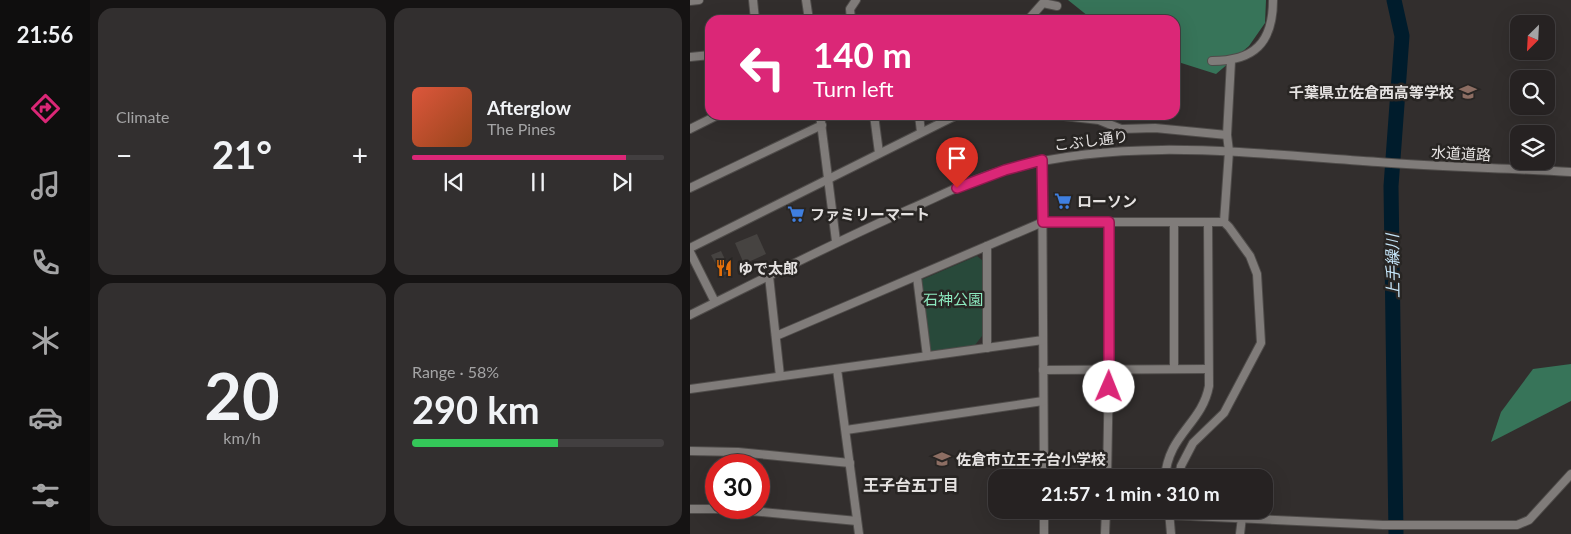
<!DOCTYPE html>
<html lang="en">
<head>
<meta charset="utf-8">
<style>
	body { margin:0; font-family:Lato,"Noto Sans JP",sans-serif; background:#322f2f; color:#f1f3f6; height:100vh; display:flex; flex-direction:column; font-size:19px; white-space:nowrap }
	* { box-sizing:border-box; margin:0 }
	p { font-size:16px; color:#a4a4a5 }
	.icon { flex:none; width:28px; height:28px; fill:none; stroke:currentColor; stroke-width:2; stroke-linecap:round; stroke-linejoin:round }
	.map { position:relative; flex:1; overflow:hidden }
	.sheet { display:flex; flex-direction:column; gap:8px; padding:8px; background:#151313; width:600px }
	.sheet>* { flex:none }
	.guide { position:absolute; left:15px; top:15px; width:475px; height:105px; border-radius:15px; box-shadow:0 5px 20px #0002,0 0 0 1px #423f40; background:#db2777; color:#fff; overflow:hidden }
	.needle { width:32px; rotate:204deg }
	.fabs { position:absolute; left:820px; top:15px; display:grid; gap:10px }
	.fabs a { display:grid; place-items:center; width:45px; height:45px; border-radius:10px; background:#262222; box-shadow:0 5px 20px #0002,0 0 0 1px #423f40; font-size:25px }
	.speed { position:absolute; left:15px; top:454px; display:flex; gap:10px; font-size:25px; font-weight:700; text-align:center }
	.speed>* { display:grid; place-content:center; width:65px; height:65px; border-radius:50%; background:#262222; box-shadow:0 5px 20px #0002,0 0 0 1px #423f40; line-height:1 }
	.speed .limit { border:8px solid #d22; background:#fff; color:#111 }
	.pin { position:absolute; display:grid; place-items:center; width:42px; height:42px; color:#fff; margin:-51px -21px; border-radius:50% 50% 50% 0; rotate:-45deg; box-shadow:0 0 5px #0007 }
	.pin .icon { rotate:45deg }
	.me { position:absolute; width:55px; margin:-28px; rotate:1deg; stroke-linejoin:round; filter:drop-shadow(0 0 4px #0008) }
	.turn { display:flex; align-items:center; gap:18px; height:105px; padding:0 25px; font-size:22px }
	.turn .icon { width:65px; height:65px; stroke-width:2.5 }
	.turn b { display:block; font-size:35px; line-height:42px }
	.big { font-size:38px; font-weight:700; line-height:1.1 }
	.sheet .widget { flex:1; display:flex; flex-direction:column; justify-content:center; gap:8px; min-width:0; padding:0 18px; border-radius:15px; background:#322f2f }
	.sheet .dial { align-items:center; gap:0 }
	.dial b { font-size:65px; line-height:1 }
	.song { display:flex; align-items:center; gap:15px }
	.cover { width:60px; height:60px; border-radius:8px; background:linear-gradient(135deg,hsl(10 70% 55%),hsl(20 70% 35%)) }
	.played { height:5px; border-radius:2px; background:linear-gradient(90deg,#db2777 85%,#423f40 85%) }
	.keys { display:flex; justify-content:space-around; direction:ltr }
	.heat { display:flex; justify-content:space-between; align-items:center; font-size:28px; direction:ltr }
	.charge { height:8px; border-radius:4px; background:linear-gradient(90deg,#34c759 58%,#423f40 0) }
	.sheet .tiles { flex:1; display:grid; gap:8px; grid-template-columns:repeat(2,1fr) }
	.trip { position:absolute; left:298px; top:469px; width:285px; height:50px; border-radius:15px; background:#262222; box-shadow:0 5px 20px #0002,0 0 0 1px #423f40; font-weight:700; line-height:50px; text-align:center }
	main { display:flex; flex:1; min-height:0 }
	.dock { display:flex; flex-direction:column; width:90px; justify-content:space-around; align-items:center; background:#0f0e0e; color:#a4a4a5 }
	.dock .icon { width:35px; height:35px }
	.dock .active { color:#db2777 }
	.dock b { font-size:22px; color:#f1f3f6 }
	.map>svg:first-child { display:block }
	.green { fill:#28493a }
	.forest { fill:#377459 }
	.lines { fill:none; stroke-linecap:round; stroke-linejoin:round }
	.river { stroke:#001c2c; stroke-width:15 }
	.building { fill:#464341 }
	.minor-casing { stroke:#4f4c4a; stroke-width:10 }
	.minor { stroke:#807c7a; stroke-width:8 }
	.route-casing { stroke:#8e194d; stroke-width:12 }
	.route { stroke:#db2777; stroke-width:9 }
	.labels { text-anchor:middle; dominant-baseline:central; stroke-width:5; stroke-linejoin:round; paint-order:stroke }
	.poi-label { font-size:15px; font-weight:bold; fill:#e5e2e1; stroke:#282523; text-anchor:start }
	.street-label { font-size:15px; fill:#e5e2e1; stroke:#282523 }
	.park-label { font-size:15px; fill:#8ce8be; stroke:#282523 }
	.water-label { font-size:16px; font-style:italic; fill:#c6e6fa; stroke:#282523 }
	.neighbourhood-label { font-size:16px; font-weight:bold; fill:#e5e2e1; stroke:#282523 }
</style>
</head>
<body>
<main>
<nav class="dock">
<b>21:56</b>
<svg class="icon active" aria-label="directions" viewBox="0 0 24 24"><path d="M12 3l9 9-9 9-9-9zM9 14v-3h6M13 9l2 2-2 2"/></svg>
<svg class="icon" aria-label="music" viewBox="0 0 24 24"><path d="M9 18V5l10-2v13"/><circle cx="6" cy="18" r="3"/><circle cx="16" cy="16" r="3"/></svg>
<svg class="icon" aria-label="phone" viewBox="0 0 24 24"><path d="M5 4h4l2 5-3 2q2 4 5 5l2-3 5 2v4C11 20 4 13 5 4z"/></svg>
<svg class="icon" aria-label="climate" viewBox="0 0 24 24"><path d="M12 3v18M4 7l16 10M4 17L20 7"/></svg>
<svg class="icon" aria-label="car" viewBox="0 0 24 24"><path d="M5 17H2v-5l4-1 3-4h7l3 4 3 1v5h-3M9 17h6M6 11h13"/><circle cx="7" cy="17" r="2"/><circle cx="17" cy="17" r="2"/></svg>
<svg class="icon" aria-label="filters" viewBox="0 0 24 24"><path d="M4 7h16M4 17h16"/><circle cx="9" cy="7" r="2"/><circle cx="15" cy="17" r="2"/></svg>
</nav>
<section class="sheet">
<div class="tiles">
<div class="widget"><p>Climate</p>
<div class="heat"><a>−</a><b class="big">21°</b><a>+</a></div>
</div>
<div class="widget">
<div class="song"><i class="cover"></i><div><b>Afterglow</b><p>The Pines</p></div></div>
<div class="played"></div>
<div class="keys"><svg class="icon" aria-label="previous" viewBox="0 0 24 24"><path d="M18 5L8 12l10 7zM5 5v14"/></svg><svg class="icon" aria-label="pause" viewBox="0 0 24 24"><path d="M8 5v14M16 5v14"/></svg><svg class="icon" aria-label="next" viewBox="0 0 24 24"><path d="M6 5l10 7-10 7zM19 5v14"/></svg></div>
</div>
<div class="widget dial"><b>20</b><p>km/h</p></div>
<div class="widget"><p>Range · 58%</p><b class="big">290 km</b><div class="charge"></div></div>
</div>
</section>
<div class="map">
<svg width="881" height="534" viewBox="0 0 881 534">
	<rect width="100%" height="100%" fill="#322e2d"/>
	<path class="green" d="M287 256 293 261 292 336 285 345 243 352 239 349 231 280Z"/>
	<g class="forest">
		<path d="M378 0H576L575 23 559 46 526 74 485 61V20H403Z"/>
		<path d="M881 364V401L801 442 811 412 843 369Z"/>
	</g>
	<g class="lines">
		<path class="river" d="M704 0 712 36 701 186 706 534"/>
	</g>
	<g class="building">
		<path d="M67 234 76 254 54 264 45 243Z"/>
		<path d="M31 251 41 272 32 276 21 255Z"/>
	</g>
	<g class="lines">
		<g class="minor-casing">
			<g id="minor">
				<path d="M63 0 65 20"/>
				<path d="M116 0 119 20"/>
				<path d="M0 1 9 0"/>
				<path d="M161 20 160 9 166 0"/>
				<path d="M338 20 353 3 367 6"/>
				<path d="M0 57 20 55"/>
				<path d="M522 61C564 61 583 43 583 0"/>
				<path d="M130 115 146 241"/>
				<path d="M184 115 189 153"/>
				<path d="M229 115 231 132"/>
				<path d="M365 115 409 120 431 129 465 128 537 135"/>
				<path d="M0 129 28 115"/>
				<path d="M352 160 354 478"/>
				<path d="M0 188 132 125"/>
				<path d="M484 222V369"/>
				<path d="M0 248 267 115"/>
				<path d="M0 252 25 302"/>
				<path d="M79 276 90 376"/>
				<path d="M227 277 237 356"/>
				<path d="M0 315C73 279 145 242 220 209 252 195 284 178 318 169 440 136 564 154 688 162 752 167 817 168 881 172"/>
				<path d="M86 336 353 222H534"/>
				<path d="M297 348V246"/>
				<path d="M147 369 169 534"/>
				<path d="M353 370 518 369"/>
				<path d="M0 389 353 340"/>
				<path d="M156 430 353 401"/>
				<path d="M0 451 48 452 160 463"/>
				<path d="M417 478 419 369V222"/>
				<path d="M475 478C478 434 512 424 519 386L518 222"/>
				<path d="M489 478 491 466 503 443 534 413 571 343 567 274 560 256 539 227 534 222 539 151 537 135 541 61"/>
				<path d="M0 509H39L167 521"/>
				<path d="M354 510V534"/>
				<path d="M479 511 481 534"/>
				<path d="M479 515 693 525H827L839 520 881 474"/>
				<path d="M415 534 416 510"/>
				<path d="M550 534 552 517"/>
			</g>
		</g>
		<use href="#minor" class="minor"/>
	</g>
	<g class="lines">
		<g class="route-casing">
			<path id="route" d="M267 188 315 170 352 160 353 222H419V387"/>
		</g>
		<use href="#route" class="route"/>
	</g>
	<defs>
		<g id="school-bare" transform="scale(1.35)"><path d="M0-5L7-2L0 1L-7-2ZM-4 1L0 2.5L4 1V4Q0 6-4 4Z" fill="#8d6e63" stroke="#282523" stroke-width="2.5" paint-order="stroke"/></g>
		<g id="supermarket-bare" transform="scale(1.35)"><path d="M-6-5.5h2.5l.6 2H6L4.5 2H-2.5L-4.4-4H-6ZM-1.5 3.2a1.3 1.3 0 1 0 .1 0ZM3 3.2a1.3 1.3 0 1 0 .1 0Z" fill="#3f7fe0" stroke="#282523" stroke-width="2.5" paint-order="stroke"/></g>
		<g id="restaurant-bare" transform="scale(1.35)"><path d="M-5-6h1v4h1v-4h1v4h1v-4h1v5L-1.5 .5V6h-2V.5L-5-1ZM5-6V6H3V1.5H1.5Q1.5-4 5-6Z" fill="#e8710a" stroke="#282523" stroke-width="2.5" paint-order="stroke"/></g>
	</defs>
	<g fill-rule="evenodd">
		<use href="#school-bare" x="778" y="92"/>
		<use href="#supermarket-bare" x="373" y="201"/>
		<use href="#supermarket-bare" x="106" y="214"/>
		<use href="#restaurant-bare" x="34" y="268"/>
		<use href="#school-bare" x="252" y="459"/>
	</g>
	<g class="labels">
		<g class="poi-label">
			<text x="764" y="92" text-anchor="end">千葉県立佐倉西高等学校</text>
			<text x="387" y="201">ローソン</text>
			<text x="120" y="214">ファミリーマート</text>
			<text x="48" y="268">ゆで太郎</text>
			<text x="266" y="459">佐倉市立王子台小学校</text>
		</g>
		<g class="street-label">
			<text transform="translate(401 140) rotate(-7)">こぶし通り</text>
			<text transform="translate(771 153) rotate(3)">水道道路</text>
		</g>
		<g class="park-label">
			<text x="263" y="299">石神公園</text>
		</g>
		<g class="water-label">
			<text transform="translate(702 266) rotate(-91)">上手繰川</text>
		</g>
		<g class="neighbourhood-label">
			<text x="221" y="484">王子台五丁目</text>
		</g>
	</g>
</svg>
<div class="fabs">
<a><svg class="needle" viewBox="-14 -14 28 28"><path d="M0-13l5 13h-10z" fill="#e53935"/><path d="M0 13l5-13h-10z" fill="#a4a4a5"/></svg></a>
<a><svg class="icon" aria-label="search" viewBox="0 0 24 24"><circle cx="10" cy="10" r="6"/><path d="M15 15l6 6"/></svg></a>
<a><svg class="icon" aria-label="layers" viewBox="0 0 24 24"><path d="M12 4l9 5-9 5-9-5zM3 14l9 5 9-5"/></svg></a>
</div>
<div class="speed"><div class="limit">30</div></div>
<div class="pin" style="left:267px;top:188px;background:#d93025"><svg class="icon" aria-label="arrive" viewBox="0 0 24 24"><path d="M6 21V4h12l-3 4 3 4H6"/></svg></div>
<svg class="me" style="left:419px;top:387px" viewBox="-20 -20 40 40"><circle r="19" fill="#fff"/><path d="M0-13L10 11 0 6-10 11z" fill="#db2777"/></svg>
<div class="trip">21:57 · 1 min · 310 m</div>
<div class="guide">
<div class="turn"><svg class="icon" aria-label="left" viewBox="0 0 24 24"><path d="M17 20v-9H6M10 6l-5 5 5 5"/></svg><div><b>140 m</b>Turn left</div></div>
</div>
</div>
</main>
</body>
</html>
